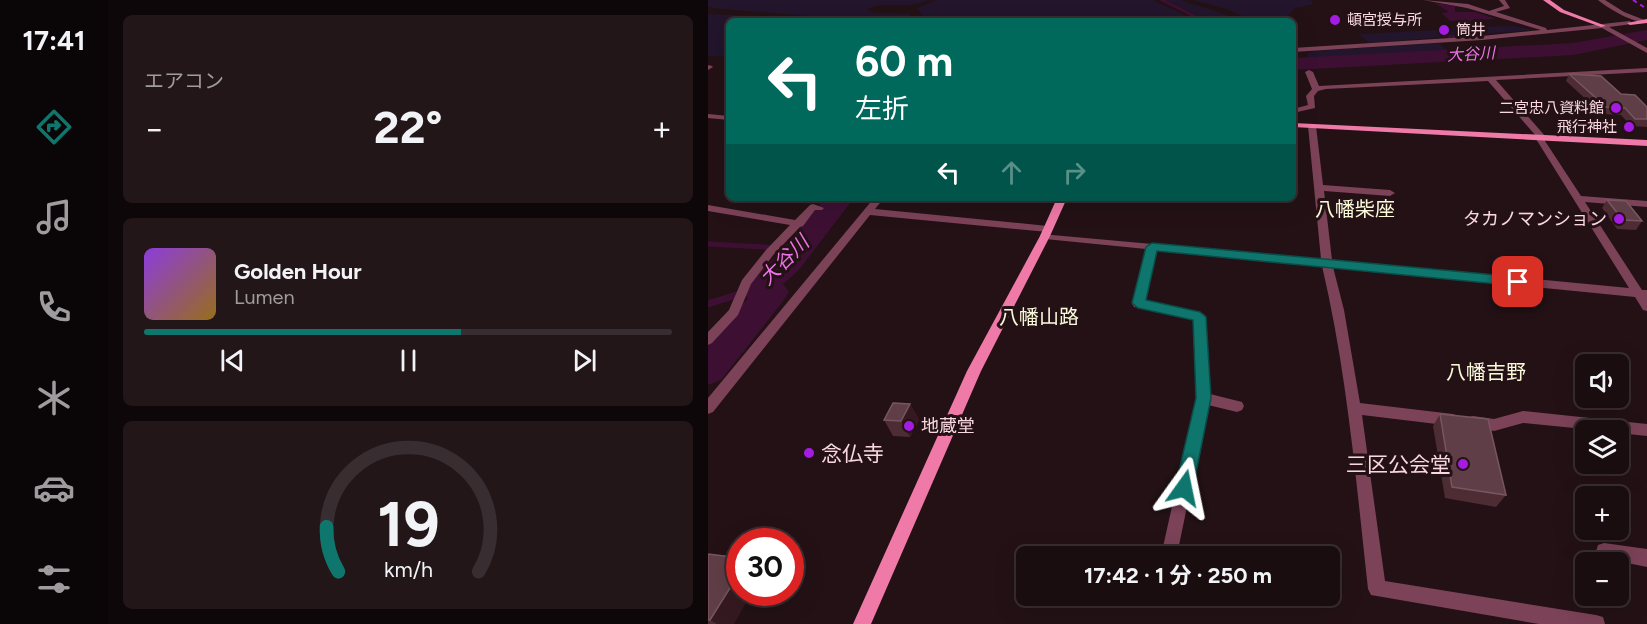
<!DOCTYPE html>
<html lang="ja">
<head>
<meta charset="utf-8">
<style>
	body { margin:0; font-family:Figtree,"Noto Sans JP",sans-serif; background:#231619; color:#f1f3f6; height:100vh; display:flex; flex-direction:column; font-size:22px; white-space:nowrap }
	* { box-sizing:border-box; margin:0 }
	p { font-size:20px; color:#9f9c9f }
	.icon { flex:none; width:33px; height:33px; fill:none; stroke:currentColor; stroke-width:2; stroke-linecap:round; stroke-linejoin:round }
	.map { position:relative; flex:1; overflow:hidden }
	.side { display:flex; flex-direction:column; gap:15px; padding:15px; background:#0e0709; width:600px }
	.side>* { flex:none }
	.banner { position:absolute; left:18px; top:18px; width:570px; height:183px; border-radius:9px; box-shadow:0 6px 24px #0002,0 0 0 2px #382d30; background:#00695c; color:#fff; overflow:hidden }
	.buttons { position:absolute; left:867px; top:354px; display:grid; gap:12px }
	.buttons a { display:grid; place-items:center; width:54px; height:54px; border-radius:9px; background:#1a0d10; box-shadow:0 6px 24px #0002,0 0 0 2px #382d30; font-size:30px }
	.speed { position:absolute; left:18px; top:528px; display:flex; gap:12px; font-size:30px; font-weight:700; text-align:center }
	.speed>* { display:grid; place-content:center; width:78px; height:78px; border-radius:50%; background:#1a0d10; box-shadow:0 6px 24px #0002,0 0 0 2px #382d30; line-height:1 }
	.speed .limit { border:9px solid #d22; background:#fff; color:#111 }
	.pin { position:absolute; display:grid; place-items:center; width:51px; height:51px; color:#fff; margin:-26px; border-radius:12px; box-shadow:0 3px 9px #0006 }
	.me { position:absolute; width:66px; margin:-33px; rotate:12deg; stroke-linejoin:round; filter:drop-shadow(0 0 4px #0008) }
	.turn { display:flex; align-items:center; gap:21px; height:126px; padding:0 30px; font-size:27px }
	.turn .icon { width:78px; height:78px; stroke-width:2.5 }
	.turn b { display:block; font-size:42px; line-height:51px }
	.lanes { display:flex; align-items:center; height:57px; padding:0 30px; background:#0003; justify-content:center; gap:30px; direction:ltr }
	.lanes .off { opacity:.35 }
	.big { font-size:45px; font-weight:700; line-height:1.1 }
	.side .widget { flex:1; display:flex; flex-direction:column; justify-content:center; gap:9px; min-width:0; padding:0 21px; border-radius:9px; background:#231619 }
	.side .dial { align-items:center; gap:0 }
	.dial svg { height:156px; overflow:visible; fill:none; stroke:#382d30; stroke-width:7; stroke-linecap:round; text-anchor:middle }
	.dial text { fill:#f1f3f6; stroke:none }
	.song { display:flex; align-items:center; gap:18px }
	.cover { width:72px; height:72px; border-radius:9px; background:linear-gradient(135deg,hsl(270 70% 55%),hsl(40 70% 35%)) }
	.played { height:6px; border-radius:3px; background:linear-gradient(90deg,#0f766e 60%,#382d30 60%) }
	.keys { display:flex; justify-content:space-around; direction:ltr }
	.heat { display:flex; justify-content:space-between; align-items:center; font-size:33px; direction:ltr }
	.trip { position:absolute; left:308px; top:546px; width:324px; height:60px; border-radius:9px; background:#1a0d10; box-shadow:0 6px 24px #0002,0 0 0 2px #382d30; font-weight:700; line-height:60px; text-align:center }
	main { display:flex; flex:1; min-height:0 }
	.menu { display:flex; flex-direction:column; width:108px; justify-content:space-around; align-items:center; background:#0a0506; color:#9f9c9f }
	.menu .icon { width:42px; height:42px }
	.menu .selected { color:#0f766e }
	.menu b { font-size:27px; color:#f1f3f6 }
	.map>svg:first-child { display:block }
	.green { fill:#22152c }
	.water { fill:#3d1033 }
	.lines { fill:none; stroke-linecap:round; stroke-linejoin:round }
	.stream-far2 { stroke:#3d1033; stroke-width:3 }
	.stream-far1 { stroke:#3d1033; stroke-width:5 }
	.stream { stroke:#3d1033; stroke-width:7 }
	.river { fill:#3d1033; fill-rule:evenodd }
	.street { fill:#7c4258; fill-rule:evenodd }
	.secondary { fill:#ef7aa7; fill-rule:evenodd }
	.rail { stroke:#a41ce2; stroke-width:2; stroke-dasharray:4.5 4; stroke-linecap:butt }
	.wall { fill:#4e2c34 }
	.shaded-wall { fill:#351920 }
	.building { fill:#603e47; stroke:#78565f; stroke-width:1.5 }
	.route { fill:#0f766e; stroke:#0a4d48; stroke-width:1.5 }
	.poi-dot { fill:#a41ce2; stroke:#231115; stroke-width:2 }
	.labels { text-anchor:middle; dominant-baseline:central; stroke-width:6; stroke-linejoin:round; paint-order:stroke }
	.far-poi-label { font-size:15px; fill:#fad8e2; stroke:#231115; text-anchor:start }
	.far-water-label { font-size:16px; font-style:italic; fill:#ee72e8; stroke:#231115 }
	.poi-label { font-size:18px; fill:#fad8e2; stroke:#231115; text-anchor:end }
	.neighbourhood-label { font-size:20px; fill:#faf9d9; stroke:#231115 }
	.water-label { font-size:20px; font-style:italic; fill:#ee72e8; stroke:#231115 }
	.near-poi-label { font-size:21px; fill:#fad8e2; stroke:#231115; text-anchor:start }
</style>
</head>
<body>
<main>
<nav class="menu">
<b>17:41</b>
<svg class="icon selected" aria-label="directions" viewBox="0 0 24 24"><path d="M12 3l9 9-9 9-9-9zM9 14v-3h6M13 9l2 2-2 2"/></svg>
<svg class="icon" aria-label="music" viewBox="0 0 24 24"><path d="M9 18V5l10-2v13"/><circle cx="6" cy="18" r="3"/><circle cx="16" cy="16" r="3"/></svg>
<svg class="icon" aria-label="phone" viewBox="0 0 24 24"><path d="M5 4h4l2 5-3 2q2 4 5 5l2-3 5 2v4C11 20 4 13 5 4z"/></svg>
<svg class="icon" aria-label="climate" viewBox="0 0 24 24"><path d="M12 3v18M4 7l16 10M4 17L20 7"/></svg>
<svg class="icon" aria-label="car" viewBox="0 0 24 24"><path d="M5 17H2v-5l4-1 3-4h7l3 4 3 1v5h-3M9 17h6M6 11h13"/><circle cx="7" cy="17" r="2"/><circle cx="17" cy="17" r="2"/></svg>
<svg class="icon" aria-label="filters" viewBox="0 0 24 24"><path d="M4 7h16M4 17h16"/><circle cx="9" cy="7" r="2"/><circle cx="15" cy="17" r="2"/></svg>
</nav>
<section class="side">
<div class="widget"><p>エアコン</p>
<div class="heat"><a>−</a><b class="big">22°</b><a>+</a></div>
</div>
<div class="widget">
<div class="song"><i class="cover"></i><div><b>Golden Hour</b><p>Lumen</p></div></div>
<div class="played"></div>
<div class="keys"><svg class="icon" aria-label="previous" viewBox="0 0 24 24"><path d="M18 5L8 12l10 7zM5 5v14"/></svg><svg class="icon" aria-label="pause" viewBox="0 0 24 24"><path d="M8 5v14M16 5v14"/></svg><svg class="icon" aria-label="next" viewBox="0 0 24 24"><path d="M6 5l10 7-10 7zM19 5v14"/></svg></div>
</div>
<div class="widget dial"><svg viewBox="0 0 100 80">
<path d="M14 69A42 42 0 1 1 86 69"/>
<path d="M14 69A42 42 0 0 1 8 46" stroke="#0f766e"/>
<text x="50" y="56" font-size="32" font-weight="700">19</text>
<text x="50" y="72" font-size="11">km/h</text>
</svg></div>
</section>
<div class="map">
<svg width="939" height="624" viewBox="0 0 939 624">
	<rect width="100%" height="100%" fill="#231115"/>
	<g class="green">
		<path d="M0 0H220C199 11 180 0 159 9L166 13 202 14 203 21H164L13 9 0 7Z"/>
		<path d="M228 0H445L490 21H219L209 8Z"/>
		<path d="M458 0H473L538 21H500Z"/>
		<path d="M485 0H603L606 4 587 8 576 21H546L518 9Z"/>
		<path d="M0 14 59 16 93 21H21V57L0 56Z"/>
		<path d="M806 26 825 30 661 43 651 34 731 30 746 32 744 27Z"/>
		<path d="M731 43 740 51 599 59 600 53 606 51Z"/>
	</g>
	<path class="water" d="M726 3 747 6V12H767L788 19 742 21 734 13 741 12Z"/>
	<g class="lines">
		<g class="stream-far2">
			<path d="M454 0 496 21"/>
			<path d="M741 37 771 33 762 21"/>
		</g>
		<path class="stream-far1" d="M0 244 91 249"/>
		<path class="stream" d="M0 304 48 289"/>
		<g class="river">
			<path d="M939 30V40L865 55 585 70V58L865 43Z"/>
			<path d="M117 198H146L90 271 75 284 81 292 76 300 13 380 0 385V344L40 298 31 289 36 281 68 257Z"/>
		</g>
		<g class="street">
			<path d="M715 0 760 4 781 11 796 6 791 0H797L802 8 788 12 838 28 839 30 922 21 924 24 901 27 939 48V53L894 28 774 40 585 52V48L774 36 833 30 759 8Z"/>
			<path d="M890 0H897L916 12 939 21C927 25 900 8 890 0Z"/>
			<path d="M0 65 4 66 5 67 0 70Z"/>
			<path d="M939 68V72L788 80 838 137 837 141 873 196 939 201V207L877 202 934 290H939V311L935 310 927 297 625 267 636 310 652 403 745 414 750 416 752 420 750 424 745 426 654 415 677 581 888 615 895 617 897 624H831L663 595 660 589C648 481 639 372 614 266L449 250 437 301 496 314 498 317 502 394 534 402 536 406 534 410 529 412 500 405 469 555 453 556 488 398 486 320 426 307 424 304 438 249 337 239 332 236 333 234 613 259 600 126 604 124 608 126 615 185 682 190 687 193 682 196 616 191 624 260 921 288 828 139 829 137 780 81 618 89 610 91 606 96 607 108 585 113V109L600 105 598 96 604 89 597 72 601 70 605 72 611 86Z"/>
			<path d="M0 114 21 116V120L0 118Z"/>
			<path d="M166 198H176L167 209 340 226 345 229 340 232 162 215 5 412 0 414V398Z"/>
			<path d="M105 204 116 208 114 210H107L95 226 92 227 66 254 43 284 30 315 4 343 0 345V332L21 310 34 280 58 250 82 225 0 211V205L87 220 102 205Z"/>
			<path d="M815 411 939 424V436L910 433V430H886L815 423 786 431 760 426 758 422 760 418 765 416 786 419Z"/>
			<path d="M896 543 939 549V567L890 557 888 551 890 545Z"/>
		</g>
		<g class="secondary">
			<path d="M835 0H842L856 10 898 26 893 27 852 12Z"/>
			<path d="M939 19V23L922 25 919 23Z"/>
			<path d="M585 123 939 140V146L585 127Z"/>
			<path d="M349 198H359L342 236 273 371 163 624H145L259 371 332 236Z"/>
		</g>
		<path class="rail" d="M925 0 939 9"/>
	</g>
	<g class="wall">
		<path d="M861 74 939 107V127L923 126 913 115 894 114 858 81Z"/>
		<path d="M899 200 934 221 928 230 909 229 894 208Z"/>
		<path d="M202 404 211 420 202 437 185 436 176 420Z"/>
		<path d="M732 414 798 495 788 507 737 498 725 426Z"/>
		<path d="M0 554 26 624H0Z"/>
	</g>
	<g class="shaded-wall">
		<path d="M202 404 211 420 202 437 193 421Z"/>
		<path d="M32 572V592H44L26 624H9L2 620Z"/>
	</g>
	<g class="building">
		<path d="M861 74 893 76 913 94 927 95 939 107V119H927L917 108 898 107Z"/>
		<path d="M899 200 918 201 934 221 915 220Z"/>
		<path d="M185 403 202 404 193 421 176 420Z"/>
		<path d="M732 414 780 419 798 495 744 487Z"/>
		<path d="M0 554 32 558V572L2 620H0Z"/>
	</g>
	<path class="route" d="M444 243 810 277 816 282 810 286 449 251 438 300 492 312 498 317 503 398 485 488 482 494 476 496 470 494 467 488 488 398 485 320 430 308 424 303 438 247Z"/>
	<g class="poi-dot">
		<circle cx="627" cy="20" r="6"/>
		<circle cx="736" cy="30" r="6"/>
		<circle cx="908" cy="108" r="6"/>
		<circle cx="921" cy="127" r="6"/>
		<circle cx="911" cy="219" r="6"/>
		<circle cx="201" cy="426" r="6"/>
		<circle cx="101" cy="453" r="6"/>
		<circle cx="755" cy="464" r="6"/>
	</g>
	<g class="labels">
		<g class="far-poi-label">
			<text x="639" y="20">頓宮授与所</text>
			<text x="748" y="30">筒井</text>
			<text x="896" y="108" text-anchor="end">二宮忠八資料館</text>
			<text x="909" y="127" text-anchor="end">飛行神社</text>
		</g>
		<g class="far-water-label">
			<text transform="translate(763 54) rotate(-3)">大谷川</text>
		</g>
		<g class="poi-label">
			<text x="899" y="219">タカノマンション</text>
			<text x="213" y="426" text-anchor="start">地蔵堂</text>
		</g>
		<g class="neighbourhood-label">
			<text x="647" y="209">八幡柴座</text>
			<text x="331" y="317">八幡山路</text>
			<text x="778" y="372">八幡吉野</text>
		</g>
		<g class="water-label">
			<text transform="translate(76 260) rotate(-45)">大谷川</text>
		</g>
		<g class="near-poi-label">
			<text x="113" y="453">念仏寺</text>
			<text x="743" y="464" text-anchor="end">三区公会堂</text>
		</g>
	</g>
</svg>
<div class="buttons">
<a><svg class="icon" aria-label="sound" viewBox="0 0 24 24"><path d="M4 9h4l5-4v14l-5-4H4zM17 9q2 3 0 6"/></svg></a>
<a><svg class="icon" aria-label="layers" viewBox="0 0 24 24"><path d="M12 4l9 5-9 5-9-5zM3 14l9 5 9-5"/></svg></a>
<a>+</a>
<a>−</a>
</div>
<div class="speed"><div class="limit">30</div></div>
<div class="pin" style="left:810px;top:282px;background:#d93025"><svg class="icon" aria-label="arrive" viewBox="0 0 24 24"><path d="M6 21V4h12l-3 4 3 4H6"/></svg></div>
<svg class="me" style="left:476px;top:488px" viewBox="-20 -20 40 40"><path d="M0-17L14 15 0 8-14 15z" fill="#0f766e" stroke="#fff" stroke-width="4"/></svg>
<div class="trip">17:42 · 1 分 · 250 m</div>
<div class="banner">
<div class="turn"><svg class="icon" aria-label="left" viewBox="0 0 24 24"><path d="M17 20v-9H6M10 6l-5 5 5 5"/></svg><div><b>60 m</b>左折</div></div>
<div class="lanes"><svg class="icon" aria-label="left" viewBox="0 0 24 24"><path d="M17 20v-9H6M10 6l-5 5 5 5"/></svg><svg class="icon off" aria-label="ahead" viewBox="0 0 24 24"><path d="M12 20V5M6 11l6-6 6 6"/></svg><svg class="icon off" aria-label="right" viewBox="0 0 24 24"><path d="M7 20v-9h11M14 6l5 5-5 5"/></svg></div>
</div>
</div>
</main>
</body>
</html>
